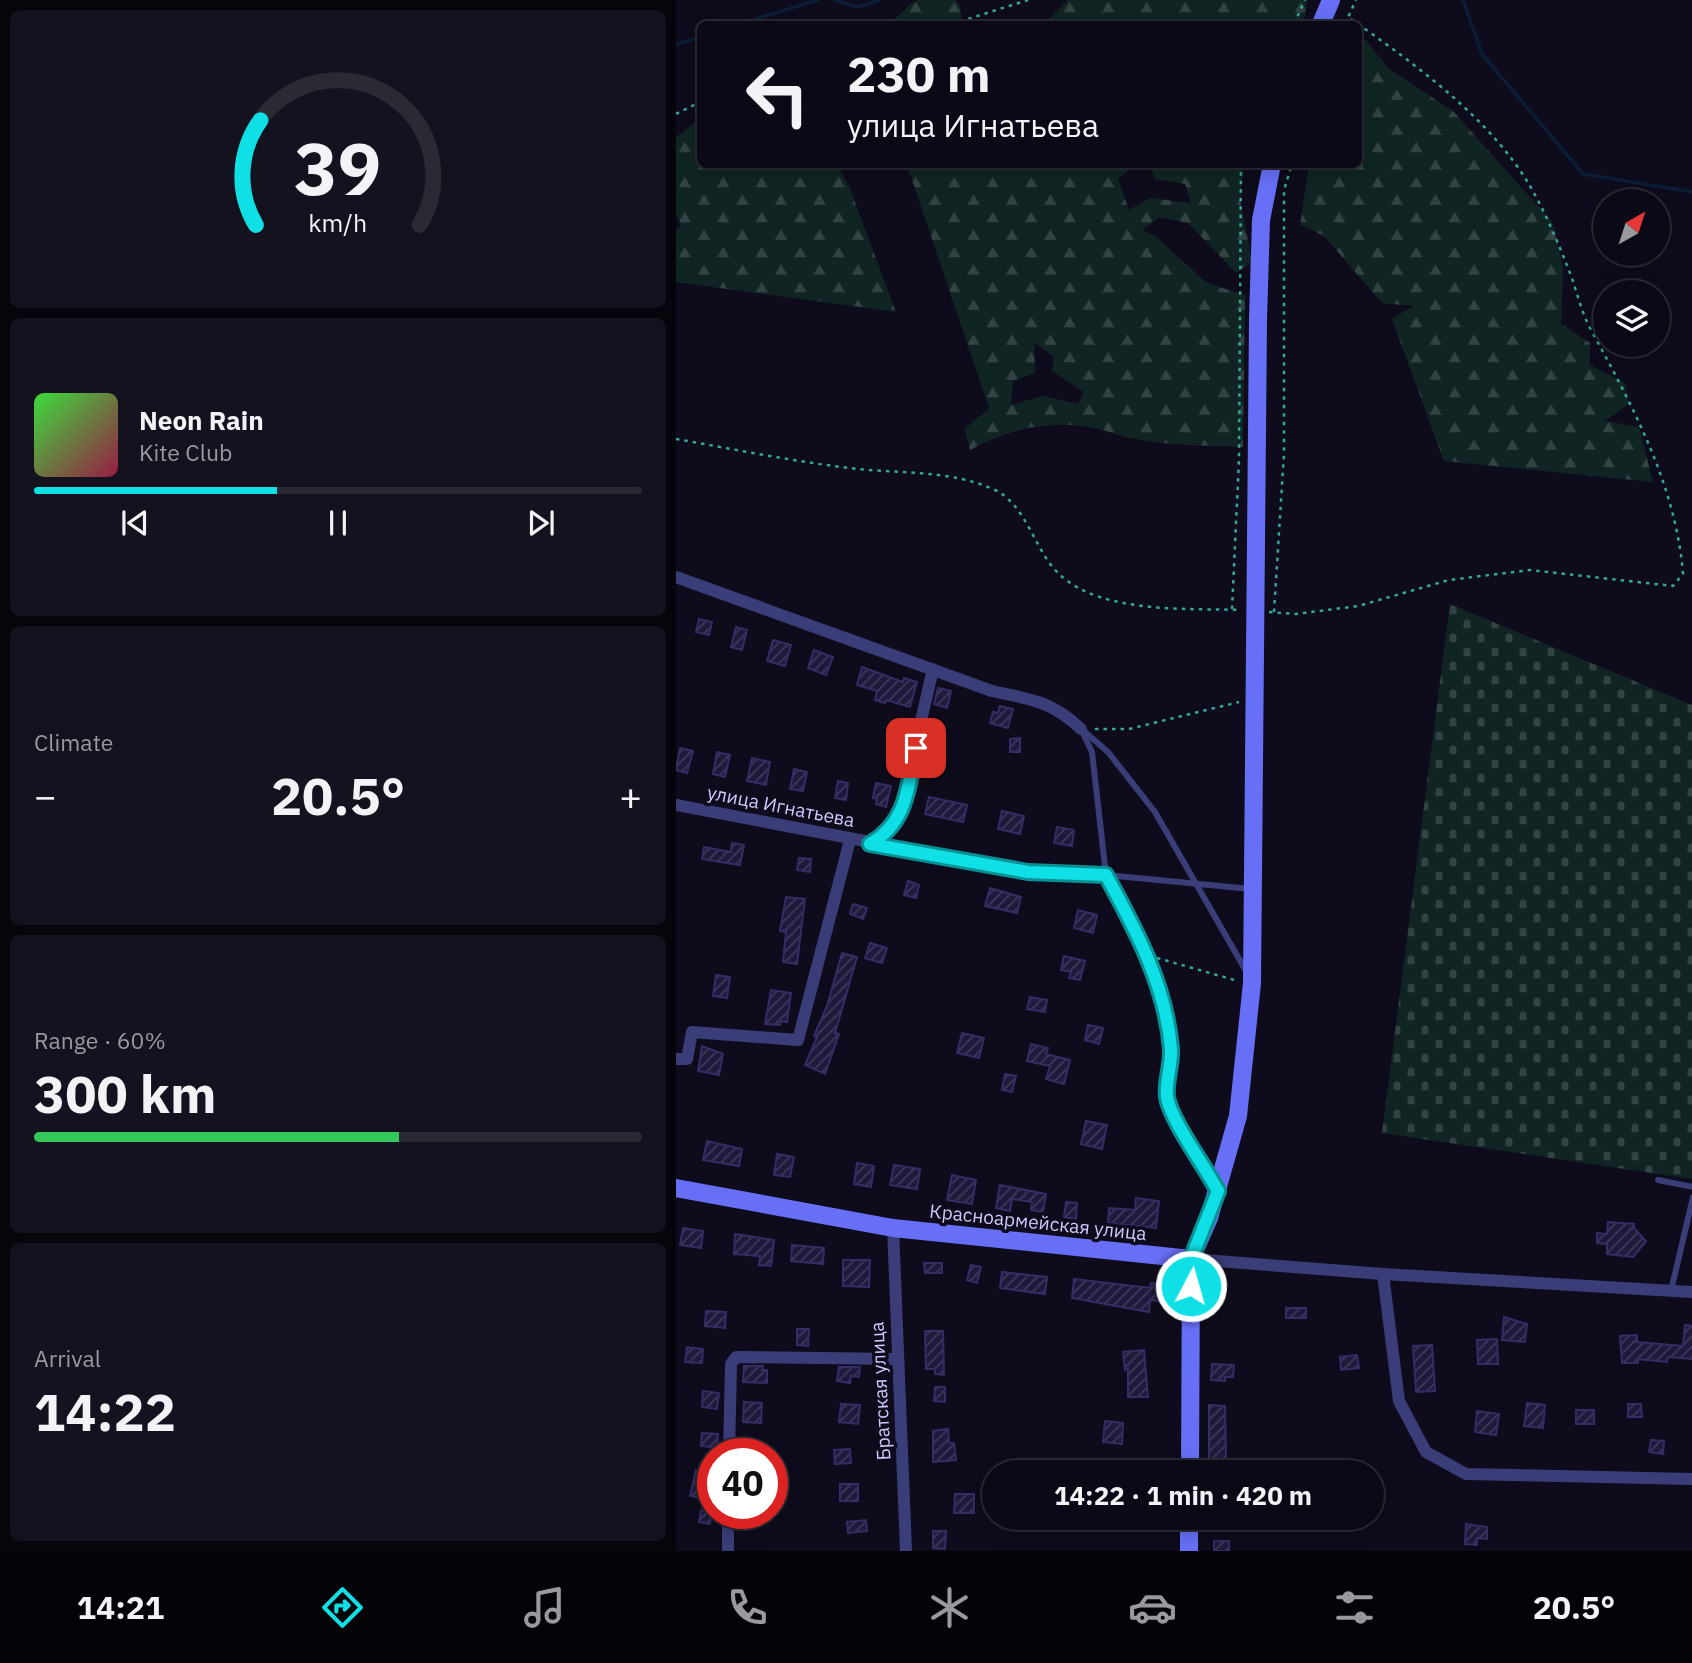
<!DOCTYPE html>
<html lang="en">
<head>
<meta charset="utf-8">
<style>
	body { margin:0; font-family:"IBM Plex Sans",sans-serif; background:#13121e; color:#f1f3f6; height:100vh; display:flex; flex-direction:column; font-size:26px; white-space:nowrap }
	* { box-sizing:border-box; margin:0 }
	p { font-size:23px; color:#999aa0 }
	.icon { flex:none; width:38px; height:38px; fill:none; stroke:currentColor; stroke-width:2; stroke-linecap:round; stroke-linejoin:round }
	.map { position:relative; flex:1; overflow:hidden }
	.drawer { display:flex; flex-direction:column; gap:10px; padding:10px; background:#06050c; width:676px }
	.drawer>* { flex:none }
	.hud { position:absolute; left:21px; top:21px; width:665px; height:147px; border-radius:10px; box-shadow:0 4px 18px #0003,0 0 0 2px #2a2a34; background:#0a0915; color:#f1f3f6; overflow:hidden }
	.needle { width:46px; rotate:39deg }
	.fabs { position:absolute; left:917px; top:189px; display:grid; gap:14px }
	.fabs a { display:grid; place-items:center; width:77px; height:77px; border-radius:50%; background:#0a0915; box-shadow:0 4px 18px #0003,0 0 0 2px #2a2a34; font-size:35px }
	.speed { position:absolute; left:21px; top:1438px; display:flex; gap:14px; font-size:35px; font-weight:700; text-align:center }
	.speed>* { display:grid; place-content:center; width:91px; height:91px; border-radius:50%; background:#0a0915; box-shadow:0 4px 18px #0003,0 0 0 2px #2a2a34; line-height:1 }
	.speed .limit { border:10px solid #d22; background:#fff; color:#111 }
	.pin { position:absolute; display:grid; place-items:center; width:60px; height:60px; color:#fff; margin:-30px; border-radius:14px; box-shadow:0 4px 10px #0006 }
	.me { position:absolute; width:77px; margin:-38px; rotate:6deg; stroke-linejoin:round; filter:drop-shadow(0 0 5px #0008) }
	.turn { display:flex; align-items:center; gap:24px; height:147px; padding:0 35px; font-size:32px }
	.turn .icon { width:91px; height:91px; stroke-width:2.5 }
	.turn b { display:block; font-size:49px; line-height:60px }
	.big { font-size:52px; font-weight:700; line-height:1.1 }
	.drawer .widget { flex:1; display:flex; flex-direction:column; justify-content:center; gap:10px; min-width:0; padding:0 24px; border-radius:10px; background:#13121e }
	.drawer .dial { align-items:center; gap:0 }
	.dial svg { height:182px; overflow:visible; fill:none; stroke:#2a2a34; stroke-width:7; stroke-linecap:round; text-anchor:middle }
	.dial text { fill:#f1f3f6; stroke:none }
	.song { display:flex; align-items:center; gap:21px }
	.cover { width:84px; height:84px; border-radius:10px; background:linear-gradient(135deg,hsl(120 70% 55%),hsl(340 70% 35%)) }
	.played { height:7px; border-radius:4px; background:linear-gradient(90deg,#0ee0e5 40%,#2a2a34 40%) }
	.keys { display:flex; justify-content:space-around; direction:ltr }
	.heat { display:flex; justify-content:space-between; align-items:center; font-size:38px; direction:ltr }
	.charge { height:10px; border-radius:5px; background:linear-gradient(90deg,#34c759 60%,#2a2a34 0) }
	.trip { position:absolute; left:306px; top:1460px; width:402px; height:70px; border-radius:35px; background:#0a0915; box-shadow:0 4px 18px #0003,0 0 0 2px #2a2a34; font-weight:700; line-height:70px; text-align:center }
	.menu { display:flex; height:112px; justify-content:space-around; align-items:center; background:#040408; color:#999aa0 }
	.menu .icon { width:49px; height:49px }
	.menu .current { color:#0ee0e5 }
	.menu b { font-size:32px; color:#f1f3f6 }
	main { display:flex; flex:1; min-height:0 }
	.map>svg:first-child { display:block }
	.forest { fill:url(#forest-firs); fill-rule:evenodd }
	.cemetery { fill:url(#cemetery-stones) }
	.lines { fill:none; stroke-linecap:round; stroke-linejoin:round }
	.stream { stroke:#0b1e36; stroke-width:3.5 }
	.building { fill:url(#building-hatch); stroke:#342d66; stroke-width:2 }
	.path { stroke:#34a797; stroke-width:2.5; stroke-dasharray:3.5 5; stroke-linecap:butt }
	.lane { stroke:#3a3d78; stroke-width:6 }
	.street { stroke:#3a3d78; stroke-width:12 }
	.secondary { stroke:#676ff6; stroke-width:18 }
	.route-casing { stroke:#099295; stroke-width:18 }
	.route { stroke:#0ee0e5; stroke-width:12 }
	.labels { text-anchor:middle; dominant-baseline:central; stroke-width:7; stroke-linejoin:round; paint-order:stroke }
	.street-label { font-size:19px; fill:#cccafc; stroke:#0e0c1c }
</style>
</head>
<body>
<main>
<section class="drawer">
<div class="widget dial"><svg viewBox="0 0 100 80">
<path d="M14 69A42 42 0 1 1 86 69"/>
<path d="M14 69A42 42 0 0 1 16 23" stroke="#0ee0e5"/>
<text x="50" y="56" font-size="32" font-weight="700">39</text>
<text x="50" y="72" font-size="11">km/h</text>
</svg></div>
<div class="widget">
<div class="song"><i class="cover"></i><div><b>Neon Rain</b><p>Kite Club</p></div></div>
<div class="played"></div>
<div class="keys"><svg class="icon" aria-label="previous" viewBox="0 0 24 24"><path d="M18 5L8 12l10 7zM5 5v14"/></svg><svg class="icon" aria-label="pause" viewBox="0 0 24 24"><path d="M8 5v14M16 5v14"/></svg><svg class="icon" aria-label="next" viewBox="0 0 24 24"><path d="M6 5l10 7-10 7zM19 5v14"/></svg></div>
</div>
<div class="widget"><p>Climate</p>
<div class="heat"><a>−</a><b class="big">20.5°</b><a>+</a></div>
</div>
<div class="widget"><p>Range · 60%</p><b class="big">300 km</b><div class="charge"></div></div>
<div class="widget"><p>Arrival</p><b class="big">14:22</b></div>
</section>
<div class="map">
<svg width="1017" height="1551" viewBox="0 0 1017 1551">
	<defs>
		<pattern id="forest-firs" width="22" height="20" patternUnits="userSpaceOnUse" patternTransform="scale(1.75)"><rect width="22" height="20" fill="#102523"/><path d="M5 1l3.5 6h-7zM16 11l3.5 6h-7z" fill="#324344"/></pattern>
		<pattern id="cemetery-stones" width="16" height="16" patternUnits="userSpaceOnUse" patternTransform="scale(1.75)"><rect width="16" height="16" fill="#102523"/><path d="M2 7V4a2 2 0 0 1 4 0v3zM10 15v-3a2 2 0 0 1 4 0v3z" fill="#324344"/></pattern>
		<pattern id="building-hatch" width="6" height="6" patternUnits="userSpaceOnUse" patternTransform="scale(1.75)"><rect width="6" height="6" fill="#1e1a3c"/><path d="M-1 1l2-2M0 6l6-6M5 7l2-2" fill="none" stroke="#3e3a59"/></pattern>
	</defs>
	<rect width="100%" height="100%" fill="#0e0c1c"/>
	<g class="forest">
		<path d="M243 0H278L283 3 287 24H214L234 4Z"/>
		<path d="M392 0H631L628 24H368Z"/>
		<path d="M684 33 713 69 777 111 877 223 887 268 885 324 914 343V365L949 383 953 404 929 421 963 427 977 482 768 461 716 319 737 306 706 303 648 236 624 225 633 165 682 164Z"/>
		<path d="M24 119V164L161 165 173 186 220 312 0 282V230L5 225 0 215V137Z"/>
		<path d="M231 165H459L442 179 453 210 474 198 515 203 509 184 479 179 474 165H568L564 199 576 262 560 273 512 223 483 217 466 230 479 236 531 283 569 295 567 447C530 445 491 446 454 438 442 436 430 430 418 428 374 419 332 429 294 450L289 429 313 408ZM358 342 378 357 376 371 408 392 402 404 367 396 335 405 337 381 359 373Z"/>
	</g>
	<path class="cemetery" d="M774 604 1016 705V1179L706 1133Z"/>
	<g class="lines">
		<g class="stream">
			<path d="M159 0 181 7 204 0"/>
			<path d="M787 0 806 54 907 174 1017 192"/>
			<path d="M63 24 142 0"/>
			<path d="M0 44 24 37"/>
		</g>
	</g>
	<g class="building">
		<path d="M23 619 36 622 33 635 20 632Z"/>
		<path d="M60 627 71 630 66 650 55 647Z"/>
		<path d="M97 640 115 645 109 666 91 661Z"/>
		<path d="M138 650 157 657 150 675 132 668Z"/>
		<path d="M186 667 227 682 228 678 241 682 234 707 210 700 209 703 199 700 201 691 181 685Z"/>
		<path d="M262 688 275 691 271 708 258 704Z"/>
		<path d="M324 706 337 709 332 728 314 723 317 712 322 713Z"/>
		<path d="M344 738V752H334V739Z"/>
		<path d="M4 748 17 751 11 773 0 770Z"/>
		<path d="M41 752 54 755 49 777 37 774Z"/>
		<path d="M76 758 94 762 90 785 71 781Z"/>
		<path d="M118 769 131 772 127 791 114 789Z"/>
		<path d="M162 781 172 783 170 800 159 798Z"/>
		<path d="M200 783 215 786 210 807 200 804 201 799 197 798Z"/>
		<path d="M253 797 291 805 287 822 249 814Z"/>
		<path d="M326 811 348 816 344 834 322 829Z"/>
		<path d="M381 827 398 830 396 846 378 843Z"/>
		<path d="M56 843 68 845 64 865 26 859 28 847 55 852Z"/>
		<path d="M123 858 135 859 134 872 121 870Z"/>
		<path d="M232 881 243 885 240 898 228 895Z"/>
		<path d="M314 888 345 897 341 913 309 906Z"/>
		<path d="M110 897 129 899 121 964 107 962 110 932 104 931Z"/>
		<path d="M177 904 191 908 187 919 174 914Z"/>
		<path d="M402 910 421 915 417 933 398 928Z"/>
		<path d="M194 943 211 948 206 963 189 958Z"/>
		<path d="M166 953 181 957 159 1033 163 1034 149 1074 129 1065 141 1037 138 1036 151 1006Z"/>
		<path d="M388 956 409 961 404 980 393 978 395 972 385 970Z"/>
		<path d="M40 975 54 977 51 998 37 996Z"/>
		<path d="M95 990 115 993 111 1022 105 1021 104 1025 89 1024Z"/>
		<path d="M354 997 371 1000 369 1012 351 1009Z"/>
		<path d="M412 1025 427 1028 423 1044 409 1040Z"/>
		<path d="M286 1033 308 1038 303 1058 281 1053Z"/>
		<path d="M355 1044 372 1048 370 1054 394 1060 388 1084 370 1079 374 1066 351 1061Z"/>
		<path d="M26 1046 47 1054 43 1075 22 1071Z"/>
		<path d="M329 1074 340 1076 336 1092 326 1090Z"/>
		<path d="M410 1121 431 1125 426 1149 405 1144Z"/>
		<path d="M31 1141 66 1149 63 1166 27 1160Z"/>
		<path d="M101 1154 118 1157 114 1177 98 1175Z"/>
		<path d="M181 1163 198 1166 195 1187 178 1184Z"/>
		<path d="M218 1165 244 1169 241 1189 214 1185Z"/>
		<path d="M276 1175 300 1180 296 1204 271 1200Z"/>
		<path d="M324 1185 370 1194 367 1212 355 1210 356 1202 336 1199 334 1211 320 1208Z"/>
		<path d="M460 1198 483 1201 480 1228 432 1223 433 1208 459 1210Z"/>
		<path d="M390 1202 401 1203 400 1219 388 1217Z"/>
		<path d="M932 1222 958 1224V1228L970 1241 957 1257 931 1254V1244L921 1243V1233L931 1234Z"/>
		<path d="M7 1228 27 1231 25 1248 4 1245Z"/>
		<path d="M59 1234 98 1240 95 1266 83 1265 84 1256 58 1254Z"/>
		<path d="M116 1245 148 1248 147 1264 115 1261Z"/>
		<path d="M167 1260H194L193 1287 167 1286Z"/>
		<path d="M248 1263H266V1273H249Z"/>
		<path d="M295 1265 305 1267 301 1283 291 1280Z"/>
		<path d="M326 1272 371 1277 369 1294 324 1288Z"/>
		<path d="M398 1279 474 1288 475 1283 485 1284 483 1301 474 1300 473 1312 396 1298Z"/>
		<rect x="610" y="1308" width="20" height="10"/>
		<path d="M30 1311 50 1312 49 1328 29 1326Z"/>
		<path d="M828 1317 851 1324 849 1342 826 1340Z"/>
		<path d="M1009 1325 1017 1326V1359L992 1357 991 1362 962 1359V1363H946L944 1336 961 1335V1342L1007 1346Z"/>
		<path d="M121 1329H133L132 1346 121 1345Z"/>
		<path d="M249 1331H267L268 1375 259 1374V1369H250Z"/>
		<path d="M821 1339 822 1364H802L801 1340Z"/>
		<path d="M756 1345 759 1391 740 1392 737 1346Z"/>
		<path d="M11 1347 27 1349 26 1363 9 1362Z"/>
		<path d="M468 1350 472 1397H452V1369L449 1370 447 1352Z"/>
		<path d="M681 1355 683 1368 665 1370 664 1357Z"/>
		<path d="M536 1364 558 1365 557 1377H549V1381L535 1380Z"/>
		<path d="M68 1366H87L86 1370H91V1383L67 1382Z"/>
		<path d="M163 1367H184L183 1377 175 1376 174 1383 161 1381Z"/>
		<path d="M259 1387H269V1402L258 1401Z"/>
		<path d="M27 1391 43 1393 41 1409 26 1407Z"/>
		<path d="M68 1402 86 1403 85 1423 67 1422Z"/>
		<path d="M851 1403 869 1405 867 1428 848 1426Z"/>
		<path d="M165 1404 184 1405 182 1424 163 1422Z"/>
		<path d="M952 1404H965L966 1417H952Z"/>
		<path d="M533 1405 549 1406 550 1457 547 1471 533 1470Z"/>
		<rect x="900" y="1410" width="18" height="14"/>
		<path d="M801 1411 823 1414 820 1435 799 1432Z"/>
		<path d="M429 1421 447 1423 446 1444 427 1442Z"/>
		<path d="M272 1429 273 1443H278L280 1460 257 1462V1431Z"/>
		<path d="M26 1433 42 1434 41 1448 25 1446Z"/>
		<path d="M975 1440 988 1441 987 1454 973 1452Z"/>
		<path d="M174 1449 175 1463 159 1464 158 1450Z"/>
		<path d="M20 1470 37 1474 35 1500 14 1496Z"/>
		<rect x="164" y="1484" width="18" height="17"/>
		<path d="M279 1494H298V1513H278Z"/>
		<path d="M25 1510 36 1511 34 1524 23 1522Z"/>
		<rect x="460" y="1517" width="11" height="13"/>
		<path d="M190 1520 191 1531 172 1533 171 1522Z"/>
		<path d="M790 1524 811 1527V1539L801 1538V1545L789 1544Z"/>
		<path d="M257 1531H270L269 1549 257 1548Z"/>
		<rect x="538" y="1541" width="15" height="10"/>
	</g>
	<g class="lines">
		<g class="path">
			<path d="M276 24 352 0"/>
			<path d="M618 24 629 0"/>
			<path d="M669 24 680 0"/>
			<path d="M0 114 24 102"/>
			<path d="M0 439C57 449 115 461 173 468 221 474 273 469 319 490 347 503 357 542 375 565 413 615 508 608 565 610"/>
			<path d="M556 609 563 460 565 164"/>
			<path d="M593 612 620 614 682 606 773 580 854 570 997 586 1007 574C1000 485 956 405 914 328 904 309 900 287 892 268 881 240 867 207 851 181 809 114 736 62 672 17"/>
			<path d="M598 612 608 453V190L616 164"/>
			<path d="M419 729H453L563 702"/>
			<path d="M481 958 562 981"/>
		</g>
		<g class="lane">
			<path d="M405 729 416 752 430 875 457 924 489 1003 495 1052 491 1097 502 1122 538 1184"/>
			<path d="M409 732 432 752 479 812 570 971"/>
			<path d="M430 875 575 889"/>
			<path d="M982 1180 1017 1187"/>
			<path d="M995 1291 1017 1197"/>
		</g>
		<g class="street">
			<path d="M0 577 316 691C354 699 376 701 405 729"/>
			<path d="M0 805 352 872 430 875"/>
			<path d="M194 843 210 835 222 820 257 669"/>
			<path d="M0 1059H11L16 1032 122 1040 174 840"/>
			<path d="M217 1228 230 1551"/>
			<path d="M515 1259 707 1274 1017 1292"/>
			<path d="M707 1274 723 1401 750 1452 790 1474 1017 1479"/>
			<path d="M53 1454 55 1364 60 1357 221 1359"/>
			<path d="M52 1551V1514"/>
		</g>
		<g class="secondary">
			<path d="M645 24 655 0"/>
			<path d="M0 1188 217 1228 515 1259"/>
			<path d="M514 1472 515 1259 533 1218 562 1116 576 983 582 320 585 220 596 164"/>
			<path d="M513 1551V1517"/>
		</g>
	</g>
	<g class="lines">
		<g class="route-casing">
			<path id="route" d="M240 748C232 787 231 823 194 844L352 872 430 875C460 930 490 986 495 1049 496 1065 489 1082 491 1097 494 1119 530 1168 542 1191L515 1259V1286"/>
		</g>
		<use href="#route" class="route"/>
	</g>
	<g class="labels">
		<g class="street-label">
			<text transform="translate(105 806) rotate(11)">улица Игнатьева</text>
			<text transform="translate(362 1222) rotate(6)">Красноармейская улица</text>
			<text transform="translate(204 1391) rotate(-93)">Братская улица</text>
		</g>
	</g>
</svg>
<div class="fabs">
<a><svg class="needle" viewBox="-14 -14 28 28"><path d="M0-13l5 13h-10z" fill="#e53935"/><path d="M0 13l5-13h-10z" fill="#999aa0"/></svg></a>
<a><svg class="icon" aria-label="layers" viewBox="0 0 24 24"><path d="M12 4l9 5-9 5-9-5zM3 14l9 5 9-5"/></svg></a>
</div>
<div class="speed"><div class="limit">40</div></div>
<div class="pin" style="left:240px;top:748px;background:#d93025"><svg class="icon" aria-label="arrive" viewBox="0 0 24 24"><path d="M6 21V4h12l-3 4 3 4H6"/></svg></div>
<svg class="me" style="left:515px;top:1286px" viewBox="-20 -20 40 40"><circle r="17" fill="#0ee0e5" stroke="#fff" stroke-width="3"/><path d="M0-11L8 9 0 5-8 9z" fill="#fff"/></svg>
<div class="trip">14:22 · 1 min · 420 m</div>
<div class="hud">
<div class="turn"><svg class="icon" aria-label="left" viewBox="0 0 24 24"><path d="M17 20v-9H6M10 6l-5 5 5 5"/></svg><div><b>230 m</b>улица Игнатьева</div></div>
</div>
</div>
</main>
<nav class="menu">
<b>14:21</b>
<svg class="icon current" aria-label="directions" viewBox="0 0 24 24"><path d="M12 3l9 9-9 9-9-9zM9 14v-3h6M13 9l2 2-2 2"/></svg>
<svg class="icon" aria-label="music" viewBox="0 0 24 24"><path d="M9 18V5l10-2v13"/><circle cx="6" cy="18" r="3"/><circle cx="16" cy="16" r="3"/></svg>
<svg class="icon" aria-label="phone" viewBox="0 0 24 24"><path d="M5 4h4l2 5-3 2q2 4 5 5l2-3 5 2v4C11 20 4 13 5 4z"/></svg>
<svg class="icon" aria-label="climate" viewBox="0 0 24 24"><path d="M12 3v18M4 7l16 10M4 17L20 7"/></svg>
<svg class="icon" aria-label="car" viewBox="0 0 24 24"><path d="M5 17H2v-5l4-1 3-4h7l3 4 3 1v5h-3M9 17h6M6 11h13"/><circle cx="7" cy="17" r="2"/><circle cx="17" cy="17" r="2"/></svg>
<svg class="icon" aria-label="filters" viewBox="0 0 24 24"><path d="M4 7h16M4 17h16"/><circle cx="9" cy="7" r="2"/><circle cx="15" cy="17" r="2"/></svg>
<b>20.5°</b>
</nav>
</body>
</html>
